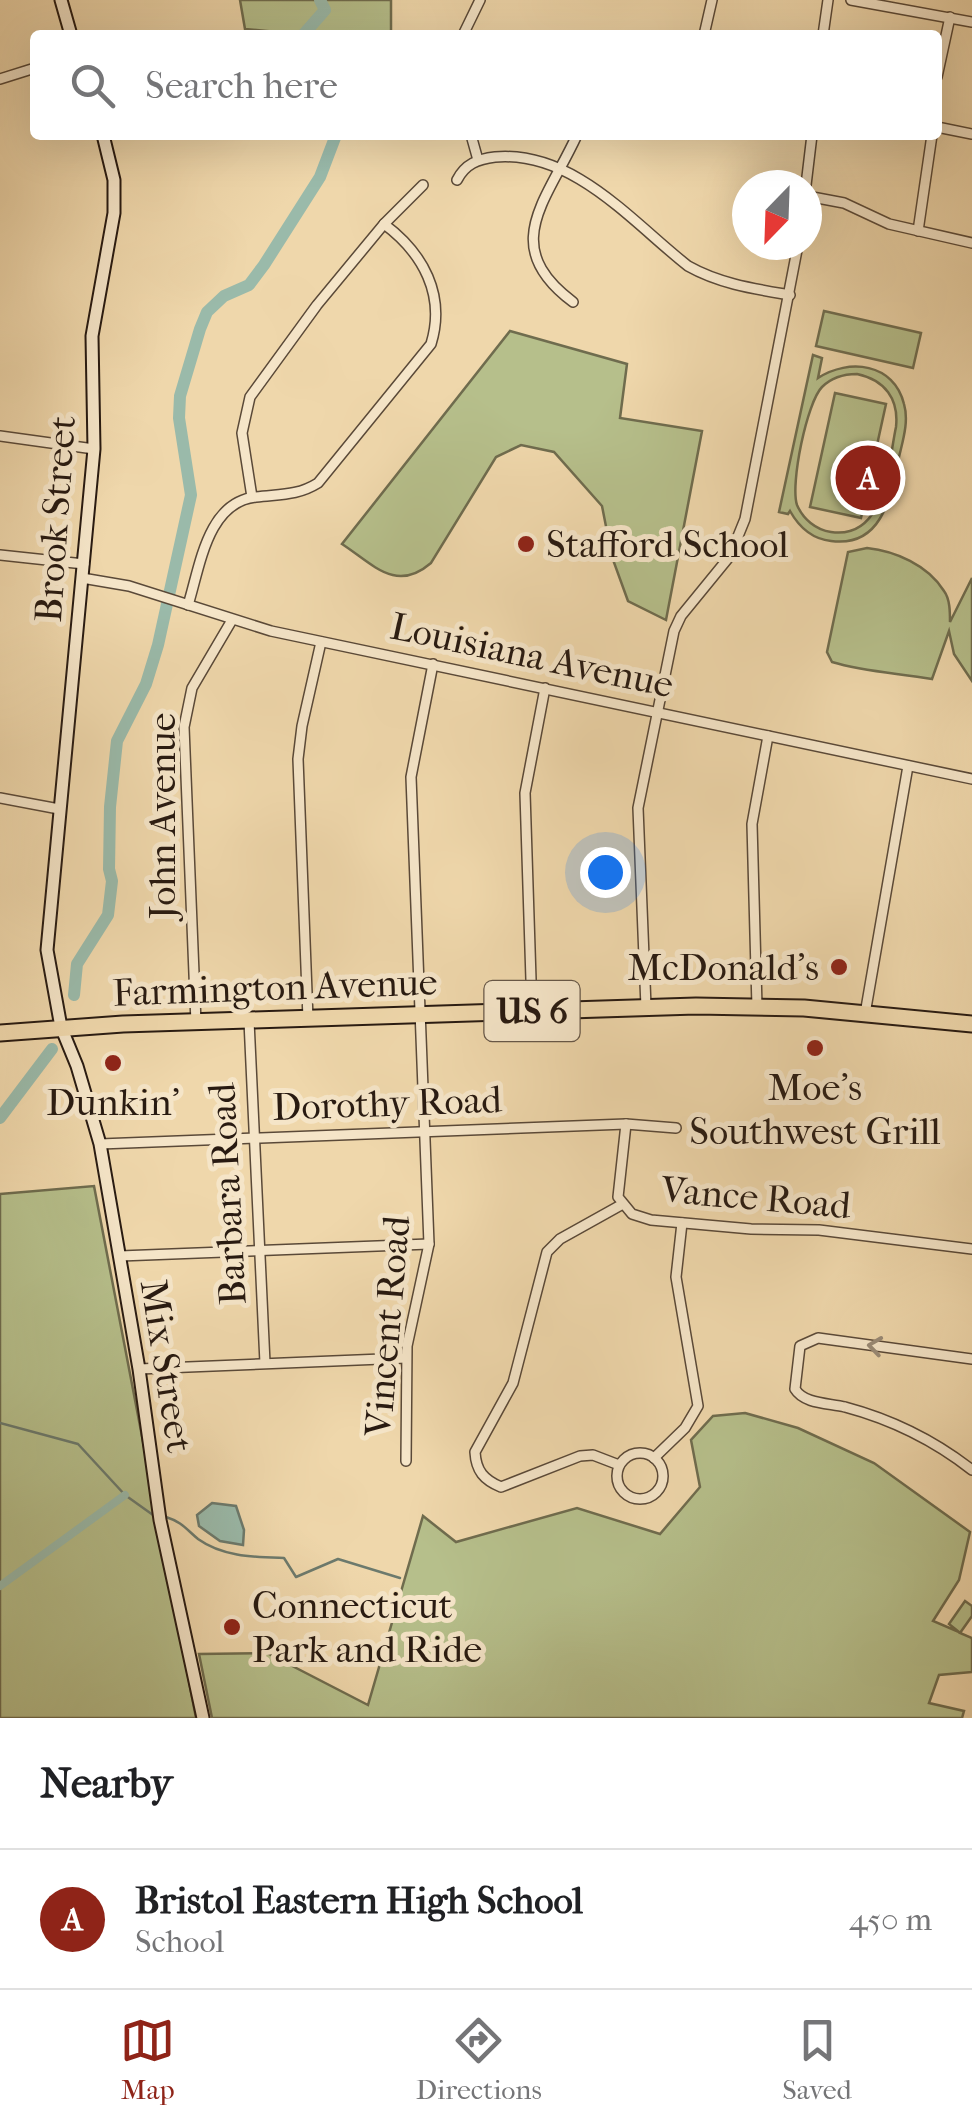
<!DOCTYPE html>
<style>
body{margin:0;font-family:"IM FELL French Canon",serif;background:#f6f6f6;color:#202124}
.compass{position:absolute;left:732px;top:170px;width:90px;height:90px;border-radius:50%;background:#fff;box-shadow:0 10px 40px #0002;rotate:203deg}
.you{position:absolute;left:605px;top:872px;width:35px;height:35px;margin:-25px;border:8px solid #fff;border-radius:50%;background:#1a73e8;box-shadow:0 0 0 15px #1a73e833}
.badge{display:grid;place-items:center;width:65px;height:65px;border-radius:50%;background:#8f2418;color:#fff;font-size:32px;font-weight:700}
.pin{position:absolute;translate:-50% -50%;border:5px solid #fff;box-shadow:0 2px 10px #0006}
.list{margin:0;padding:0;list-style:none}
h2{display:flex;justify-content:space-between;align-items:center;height:130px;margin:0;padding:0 40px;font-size:42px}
h2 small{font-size:32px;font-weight:400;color:#757577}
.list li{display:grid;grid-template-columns:65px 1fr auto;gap:30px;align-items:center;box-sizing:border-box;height:140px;padding:0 40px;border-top:2px solid #e0e0e0}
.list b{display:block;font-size:38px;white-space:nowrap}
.list p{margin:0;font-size:32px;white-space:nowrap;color:#757577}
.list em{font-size:32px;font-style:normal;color:#757577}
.icon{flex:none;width:55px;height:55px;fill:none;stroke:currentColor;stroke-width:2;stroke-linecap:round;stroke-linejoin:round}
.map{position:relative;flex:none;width:972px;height:1718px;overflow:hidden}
.search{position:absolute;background:#fff;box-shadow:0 10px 40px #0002;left:30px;right:30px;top:30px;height:110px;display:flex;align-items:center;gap:25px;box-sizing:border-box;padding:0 35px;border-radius:10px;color:#757577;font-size:38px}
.sheet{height:270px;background:#fff}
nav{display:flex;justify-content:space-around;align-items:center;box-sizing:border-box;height:140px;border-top:2px solid #e0e0e0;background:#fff;font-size:28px;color:#757577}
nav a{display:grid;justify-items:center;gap:5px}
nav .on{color:#8f2418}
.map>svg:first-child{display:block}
.green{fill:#b6bf8b;stroke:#6f6c4e;stroke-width:2.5;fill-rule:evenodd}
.water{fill:#9abaaa;stroke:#6c7a6d;stroke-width:2.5}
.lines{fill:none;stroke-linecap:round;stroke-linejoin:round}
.stream{stroke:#6c7a6d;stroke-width:2.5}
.canal{stroke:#9abaaa;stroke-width:8}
.river{stroke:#9abaaa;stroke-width:12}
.street-casing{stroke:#5a4938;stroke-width:12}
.secondary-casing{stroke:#281a11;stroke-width:15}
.highway-casing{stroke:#281a11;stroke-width:19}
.street{stroke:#f5e5c8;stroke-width:9}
.secondary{stroke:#f5e5c8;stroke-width:11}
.highway{stroke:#efd7ab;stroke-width:15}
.oneway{stroke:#998a76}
.poi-dot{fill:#8f2418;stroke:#f5e5c8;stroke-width:4}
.labels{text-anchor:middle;stroke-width:10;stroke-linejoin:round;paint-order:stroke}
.shield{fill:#f5e5c8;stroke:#665748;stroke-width:2.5}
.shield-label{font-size:35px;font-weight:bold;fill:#281a11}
.street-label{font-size:38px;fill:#281a11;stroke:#f5e5c8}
.poi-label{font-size:38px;fill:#281a11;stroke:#f5e5c8;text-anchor:start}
</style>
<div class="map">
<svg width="972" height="1718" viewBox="0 0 972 1718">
<rect width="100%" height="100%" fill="#efd7ab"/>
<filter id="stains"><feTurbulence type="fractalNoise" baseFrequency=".002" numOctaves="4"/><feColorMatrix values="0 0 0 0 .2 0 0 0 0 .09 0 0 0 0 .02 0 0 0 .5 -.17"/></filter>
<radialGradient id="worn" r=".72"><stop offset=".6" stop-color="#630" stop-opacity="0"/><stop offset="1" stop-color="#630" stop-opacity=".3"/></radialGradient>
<g class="green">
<path d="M 240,0 L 391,0 L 391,35 L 307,35 L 245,29 Z"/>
<path d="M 824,311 L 921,333 L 913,368 L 816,346 Z"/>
<path d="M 510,331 L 627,364 L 620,418 L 702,431 L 666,620 L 628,601 L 612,557 L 602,506 L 554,452 L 521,445 L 496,457 L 431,563 C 396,593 374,565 342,544 Z"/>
<path d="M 813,355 L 822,358 L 818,378 C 849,358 894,363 904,404 C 909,421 903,440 899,457 C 891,495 883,548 831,541 C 812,539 799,527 790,511 L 788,514 L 779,512 ZM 857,374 C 885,380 899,399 896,427 C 888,464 886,540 831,532 C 816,530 803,519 797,505 C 790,484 807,402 822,387 C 832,377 844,374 857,374 Z"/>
<path d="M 835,393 L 886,404 L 861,518 L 810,507 Z"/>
<path d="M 867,548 C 895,551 928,565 944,591 C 950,599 950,612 950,622 L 972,578 L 972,681 L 954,654 L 949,631 L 932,679 C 898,673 865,672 832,662 L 827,652 L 848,552 Z"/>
<path d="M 94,1186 L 196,1718 L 0,1718 L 0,1194 Z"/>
<path d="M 745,1413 L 798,1428 L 874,1463 L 970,1532 L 959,1580 L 933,1621 L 959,1632 L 949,1624 L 965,1601 L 972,1606 L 972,1616 L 960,1633 L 972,1638 L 972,1672 L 939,1675 L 929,1703 L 964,1711 L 962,1718 L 212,1718 L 199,1654 L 267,1653 L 368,1705 L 423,1516 L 456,1542 L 577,1508 L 660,1534 L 700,1487 L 691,1440 L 713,1416 Z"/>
</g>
<path class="water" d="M 212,1503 L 236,1506 L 244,1530 L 243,1545 L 220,1541 L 199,1526 L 197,1515 Z"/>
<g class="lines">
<g class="stream">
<path d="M 0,1423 L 78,1444 L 125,1495 L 153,1515"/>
<path d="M 166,1517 C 182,1522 186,1529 198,1539 C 223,1557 255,1557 284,1558 L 296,1577 L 338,1559 L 400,1578"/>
</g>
<path class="canal" d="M 0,1586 L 125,1495"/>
<g class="river">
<path d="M 303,35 L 325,10 L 320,0"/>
<path d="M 74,995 L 77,964 L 108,915 L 112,881 L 109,869 L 110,807 L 117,741 L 146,684 L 158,645 L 191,495 L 179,418 L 180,396 L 200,329 L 207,312 L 224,296 L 249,285 L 264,265 L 320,177 L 336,135"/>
<path d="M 0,1118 L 52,1049"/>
</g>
<defs>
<g id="street">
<path d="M 851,0 L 972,22"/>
<path d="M 463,35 L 480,0"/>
<path d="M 704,35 L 712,0"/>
<path d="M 823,35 L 828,0"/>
<path d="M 937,77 L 950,17"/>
<path d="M 0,79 L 35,68"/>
<path d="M 937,127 L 972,134"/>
<path d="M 471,135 L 478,160"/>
<path d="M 457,180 C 465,164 478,159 495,157 C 573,150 632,222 688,266 C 720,284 755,289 790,295"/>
<path d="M 806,185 L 812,135"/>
<path d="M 807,196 L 844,203 L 889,224 L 972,243"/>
<path d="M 918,231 L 932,135"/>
<path d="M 573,302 C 498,246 547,201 577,135"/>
<path d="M 0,436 L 94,449"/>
<path d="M 252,497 L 242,433 L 250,397 L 317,305 L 384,224 L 423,185"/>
<path d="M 0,555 L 84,564"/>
<path d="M 82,578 L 129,586 L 271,631 L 972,779"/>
<path d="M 188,605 C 200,567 207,502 256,497 C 280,494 297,496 318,483 L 431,344 C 446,295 423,253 384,224"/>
<path d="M 0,798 L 59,809"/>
<path d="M 646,1007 L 638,808 L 674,631 L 681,616 L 730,556 L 745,519 L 798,245"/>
<path d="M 757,1007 L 752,824 L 768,736"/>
<path d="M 532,1011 L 525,793 L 545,688"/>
<path d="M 865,1014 L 908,766"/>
<path d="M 308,1019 L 298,759 L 302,726 L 321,642"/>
<path d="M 249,1021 L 265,1363"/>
<path d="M 196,1023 L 184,727 L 192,688 L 232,620"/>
<path d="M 626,1124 L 618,1197 L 632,1214 L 651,1220 L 751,1229 L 819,1230 L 972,1249"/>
<path d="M 100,1144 L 626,1124 L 676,1128"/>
<path d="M 120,1256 L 429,1244"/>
<path d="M 972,1359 L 818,1338 L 800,1346 L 795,1389 C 804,1404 828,1403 845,1407 C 890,1419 935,1441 972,1470"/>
<path d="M 139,1369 L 406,1358"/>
<circle cx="640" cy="1476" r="23"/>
<path d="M 654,1458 L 685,1428 L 698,1406 L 676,1277 L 682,1223"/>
<path d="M 406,1461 L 407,1346 L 429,1244 L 411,777 L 433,664"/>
<path d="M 619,1465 L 593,1455 L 580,1456 L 501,1487 C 484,1480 476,1471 475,1452 L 513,1383 L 547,1252 L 560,1239 L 621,1205"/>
</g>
<g id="secondary">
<path d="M 61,0 L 71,35"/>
<path d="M 103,135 L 114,180 L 114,213 L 92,336 L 94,449 L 47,950 L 61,1027 L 77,1066 L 100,1144 L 139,1369 L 160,1520 L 203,1718"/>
</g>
<path id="highway" d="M 0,1033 L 123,1024 L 696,1006 L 804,1008 L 972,1024"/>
</defs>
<use href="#street" class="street-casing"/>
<use href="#secondary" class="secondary-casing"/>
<use href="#highway" class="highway-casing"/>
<use href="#street" class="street"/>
<use href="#secondary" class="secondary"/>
<use href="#highway" class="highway"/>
</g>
<defs><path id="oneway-chevron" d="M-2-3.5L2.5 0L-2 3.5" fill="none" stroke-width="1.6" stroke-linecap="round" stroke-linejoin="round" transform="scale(2.5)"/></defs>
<use class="oneway" href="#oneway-chevron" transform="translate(875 1346) rotate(-172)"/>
<g class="poi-dot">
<circle cx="526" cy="544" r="10"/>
<circle cx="839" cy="967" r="10"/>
<circle cx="815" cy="1048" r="10"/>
<circle cx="113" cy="1063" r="10"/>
<circle cx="232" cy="1627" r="10"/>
</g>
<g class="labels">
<rect class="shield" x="484.5" y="981" width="95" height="60" rx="8"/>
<g class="shield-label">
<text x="532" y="1023">US 6</text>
</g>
<g class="street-label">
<text transform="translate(55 519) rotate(-86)" y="13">Brook Street</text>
<text transform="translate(532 655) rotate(12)" y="13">Louisiana Avenue</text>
<text transform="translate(162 816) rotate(-90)" y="13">John Avenue</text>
<text transform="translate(275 987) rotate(-2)" y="13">Farmington Avenue</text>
<text transform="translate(387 1103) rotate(-2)" y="13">Dorothy Road</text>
<text transform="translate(227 1194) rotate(-93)" y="13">Barbara Road</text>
<text transform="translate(756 1197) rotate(5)" y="13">Vance Road</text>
<text transform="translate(387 1326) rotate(-85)" y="13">Vincent Road</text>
<text transform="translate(167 1366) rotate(81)" y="13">Mix Street</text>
</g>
<g class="poi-label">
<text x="546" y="557">Stafford School</text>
<text x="819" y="980" text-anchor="end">McDonald's</text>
<text x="815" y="1100" text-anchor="middle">Moe's<tspan x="815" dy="44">Southwest Grill</tspan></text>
<text x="113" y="1115" text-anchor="middle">Dunkin'</text>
<text x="252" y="1618">Connecticut<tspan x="252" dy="44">Park and Ride</tspan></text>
</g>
</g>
<rect width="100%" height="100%" filter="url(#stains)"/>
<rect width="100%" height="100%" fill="url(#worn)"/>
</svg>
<svg class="compass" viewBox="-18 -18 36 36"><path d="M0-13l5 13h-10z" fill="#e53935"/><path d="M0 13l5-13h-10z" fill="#757577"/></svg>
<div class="you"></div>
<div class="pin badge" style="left:868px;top:478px">A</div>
<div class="search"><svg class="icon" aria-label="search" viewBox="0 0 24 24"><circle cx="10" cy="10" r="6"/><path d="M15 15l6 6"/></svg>Search here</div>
</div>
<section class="sheet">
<h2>Nearby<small></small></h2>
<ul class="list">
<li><span class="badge">A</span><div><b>Bristol Eastern High School</b><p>School</p></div><em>450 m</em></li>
</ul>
</section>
<nav>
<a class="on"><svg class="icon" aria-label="map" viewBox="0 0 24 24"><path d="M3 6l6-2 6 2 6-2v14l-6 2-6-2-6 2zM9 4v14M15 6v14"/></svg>Map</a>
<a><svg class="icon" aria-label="directions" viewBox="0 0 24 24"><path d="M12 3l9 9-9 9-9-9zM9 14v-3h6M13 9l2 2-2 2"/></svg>Directions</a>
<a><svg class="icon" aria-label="saved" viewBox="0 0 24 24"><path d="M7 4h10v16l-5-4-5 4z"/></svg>Saved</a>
</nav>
